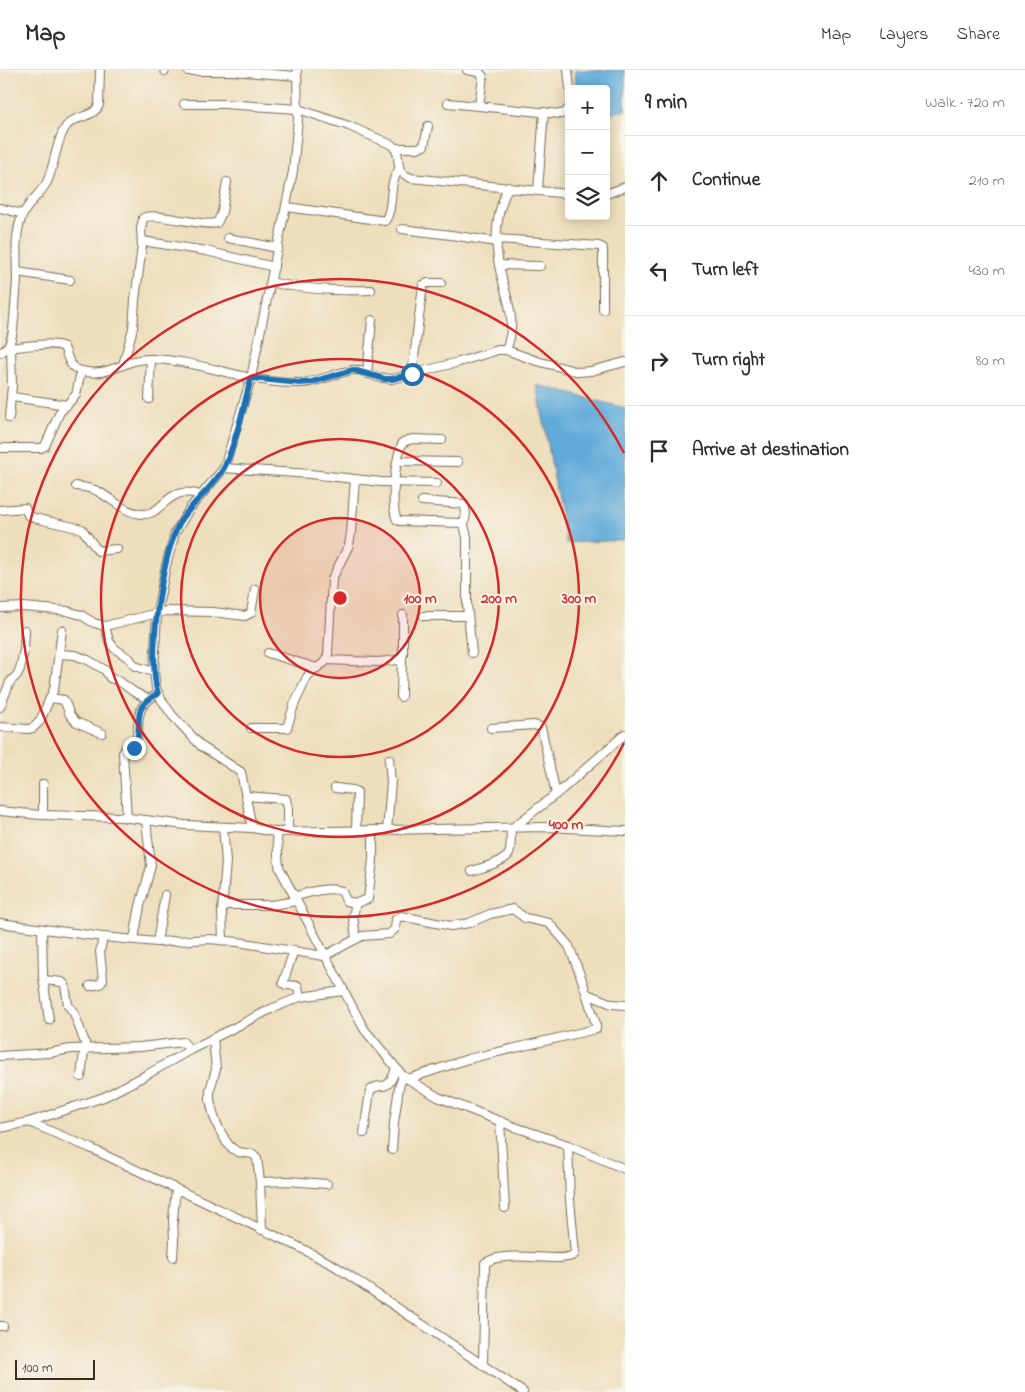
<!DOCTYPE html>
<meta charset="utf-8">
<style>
body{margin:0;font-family:"Indie Flower",sans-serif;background:#f2f2f3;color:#2b2b33}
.controls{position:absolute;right:15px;top:15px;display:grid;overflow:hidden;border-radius:5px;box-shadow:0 2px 12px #0003}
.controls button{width:45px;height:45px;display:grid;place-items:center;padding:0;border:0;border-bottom:1px solid #e1e1e2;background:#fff;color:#2b2b33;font:25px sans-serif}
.scale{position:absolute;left:15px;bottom:12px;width:80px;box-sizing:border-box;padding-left:5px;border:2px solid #3b2a1e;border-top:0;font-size:14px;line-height:18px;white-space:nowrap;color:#3b2a1e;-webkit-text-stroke:4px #f7f3e8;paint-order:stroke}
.stop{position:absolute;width:15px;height:15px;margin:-11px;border:4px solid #1f6fb2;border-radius:50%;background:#fff}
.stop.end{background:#1f6fb2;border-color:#fff;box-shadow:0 1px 5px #0008}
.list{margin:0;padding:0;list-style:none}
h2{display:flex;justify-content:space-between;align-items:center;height:65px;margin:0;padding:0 20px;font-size:21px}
h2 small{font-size:16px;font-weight:400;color:#7c7c81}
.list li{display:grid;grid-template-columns:32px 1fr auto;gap:15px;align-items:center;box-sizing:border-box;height:90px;padding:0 20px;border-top:1px solid #e1e1e2}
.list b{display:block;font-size:19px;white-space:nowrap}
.list em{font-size:16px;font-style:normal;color:#7c7c81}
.icon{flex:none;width:28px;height:28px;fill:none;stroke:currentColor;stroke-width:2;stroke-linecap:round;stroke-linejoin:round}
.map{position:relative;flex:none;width:625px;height:1322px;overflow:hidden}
header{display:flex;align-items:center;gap:30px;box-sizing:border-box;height:70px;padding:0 25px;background:#fff;border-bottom:1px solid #e1e1e2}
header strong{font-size:24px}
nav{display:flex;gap:28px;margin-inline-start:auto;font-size:18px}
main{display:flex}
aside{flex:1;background:#fff}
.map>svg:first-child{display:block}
.water{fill:#60abd9;stroke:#4e6a7c}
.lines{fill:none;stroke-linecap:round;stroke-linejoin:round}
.minor-casing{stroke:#796955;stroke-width:10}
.minor{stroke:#fff;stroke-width:8}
.route{stroke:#1f6fb2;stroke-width:6}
.ring{fill:none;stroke:#d62828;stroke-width:2.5}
.centre{fill:#d62828;stroke:#f7f3e8;stroke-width:2.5}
.ring-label{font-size:15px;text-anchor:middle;font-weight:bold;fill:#d62828;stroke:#f7f3e8;stroke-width:4;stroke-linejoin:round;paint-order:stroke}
</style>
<header>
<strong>Map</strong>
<nav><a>Map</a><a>Layers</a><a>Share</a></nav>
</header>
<main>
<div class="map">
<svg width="625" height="1322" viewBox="0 0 625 1322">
<rect width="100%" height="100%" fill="#f7f3e8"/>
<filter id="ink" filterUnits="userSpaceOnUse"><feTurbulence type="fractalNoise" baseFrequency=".02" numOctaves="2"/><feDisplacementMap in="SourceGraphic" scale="10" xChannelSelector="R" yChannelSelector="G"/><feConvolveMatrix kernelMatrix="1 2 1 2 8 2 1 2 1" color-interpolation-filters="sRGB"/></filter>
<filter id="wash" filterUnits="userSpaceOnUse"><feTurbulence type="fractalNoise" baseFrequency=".0096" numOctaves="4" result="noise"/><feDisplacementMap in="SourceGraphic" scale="20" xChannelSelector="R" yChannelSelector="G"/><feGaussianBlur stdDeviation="1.12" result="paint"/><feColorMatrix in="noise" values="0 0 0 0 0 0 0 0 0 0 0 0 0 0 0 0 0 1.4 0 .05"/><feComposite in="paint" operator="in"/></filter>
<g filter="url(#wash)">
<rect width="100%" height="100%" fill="#eddebc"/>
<g class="water">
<path d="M 575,0 L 625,0 L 625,40 L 606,45 L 606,19 L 576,19 Z"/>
<path d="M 537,315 L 625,338 L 625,470 L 566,473 Z"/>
</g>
</g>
<g filter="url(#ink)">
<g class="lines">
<defs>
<g id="minor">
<path d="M 165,0 L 165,1"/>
<path d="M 467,0 L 479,2 L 483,6 L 479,36"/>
<path d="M 568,0 L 570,19"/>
<path d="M 188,1 L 232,1 L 297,6"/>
<path d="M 448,33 L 560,44 L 565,43 L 569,38"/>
<path d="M 184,34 L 224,34 L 298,39 L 349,56 L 392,75 C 405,87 390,100 411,108 L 569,124"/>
<path d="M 396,78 L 417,78 L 424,76 L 428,56"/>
<path d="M 538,120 L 544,42"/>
<path d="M 606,124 L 625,117"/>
<path d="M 287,137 L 385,151 C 395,137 387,115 399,100"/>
<path d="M 0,138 L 23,144"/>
<path d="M 402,159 L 451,165 L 497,172"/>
<path d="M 228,168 L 278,178"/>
<path d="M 497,169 L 599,176 L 603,178 L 603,240"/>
<path d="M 142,171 L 206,181 L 274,197"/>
<path d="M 499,195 L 540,196"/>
<path d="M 17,202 L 70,210"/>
<path d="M 271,212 C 304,220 337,221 371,220"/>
<path d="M 7,278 C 22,277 51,271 64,277 C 68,287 69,298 81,301 C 112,308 123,288 151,289 C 202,290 250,315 301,313 C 319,312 335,303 353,300 L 360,300 L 377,307 L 392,309 L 459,292 L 498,280 L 506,280 L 537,291 L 579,302 L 591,301 L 625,292"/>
<path d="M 506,280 C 520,246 502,221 498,189 C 494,163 497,141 508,117"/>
<path d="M 0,283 L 7,278 C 13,269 13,259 14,249 C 15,236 16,223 17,210 C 17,190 14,169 21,149 C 25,135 40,125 47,112 C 55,95 56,71 65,58 C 74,44 93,49 99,35 L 100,0"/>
<path d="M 123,295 L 133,258 L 135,230 L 142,176 L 141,159 L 143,148 C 155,141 199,157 217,153 L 222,142 L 227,112"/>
<path d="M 367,304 L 372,250"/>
<path d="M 412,304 L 423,215 L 428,213 L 441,213"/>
<path d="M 12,327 L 67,335"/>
<path d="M 149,329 L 151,289"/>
<path d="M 9,348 L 12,316 L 11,278"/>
<path d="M 442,370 L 412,369 L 403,372 C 395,388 390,435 397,450 L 400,451 L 461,453 L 464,455 L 467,467 L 467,534 L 472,583"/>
<path d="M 0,378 L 41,378 L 45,376 L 60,342 L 76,325 L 81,301"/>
<path d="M 398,391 L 458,392"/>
<path d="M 224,398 L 310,404 L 381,412 L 437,413"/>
<path d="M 76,416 C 84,417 93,418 99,422 C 114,430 126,444 144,444 C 164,444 167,414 200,425"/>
<path d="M 422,431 L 464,434 L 466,443 L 464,455"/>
<path d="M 0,440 L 25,438 L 28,445 L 34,448 L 82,459 L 98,481 L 117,479"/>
<path d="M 0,538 L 24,537 L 67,541 L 81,545 L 94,553 L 105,556 L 166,541 L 213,542 L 245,546 L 251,543 L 255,519"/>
<path d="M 424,546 L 468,546"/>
<path d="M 105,556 L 109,571 L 114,578 L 130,589 L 135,596 L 154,602"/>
<path d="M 268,583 L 317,598"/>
<path d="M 60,584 L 75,585 L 88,590 L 105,600 L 110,608 L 119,611 L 134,622 L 148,629"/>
<path d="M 326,590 L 377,592 L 399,590 L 403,585 L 403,545"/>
<path d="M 401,627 L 402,588"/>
<path d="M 51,628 L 64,630 L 70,645 L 76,652 L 102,663"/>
<path d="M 0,637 L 10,612 L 17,605 L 20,599 L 24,580 L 25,560"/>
<path d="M 0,657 L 28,659 L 33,658 L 40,651 L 54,619 L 62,560"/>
<path d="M 251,658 L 287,658 L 294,635 L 307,607 L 313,600 L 324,593 L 328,585 L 332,509 L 349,475 L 351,463 L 355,409"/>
<path d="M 491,658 L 534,655 L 541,657 L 556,724"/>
<path d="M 43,714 L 43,745"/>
<path d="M 335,718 L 353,720 L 357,722 L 356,761"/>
<path d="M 246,726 L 286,729 L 288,738 L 288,762"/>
<path d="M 0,741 L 40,745 L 121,747 L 185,755 L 252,758 L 275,762 C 280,773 276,787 280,799 L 364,959 L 403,1006 L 438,1027 L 512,1056 L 568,1075 L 625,1099"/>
<path d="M 127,748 L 123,683 L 125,680 L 132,679 L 135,676 C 142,653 131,637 158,624"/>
<path d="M 223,757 L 226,791 L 222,842 L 223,870"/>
<path d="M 252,758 L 241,702 L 201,676 L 172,645 L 161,629 L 156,618 L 154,602 L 157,542 L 166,496 L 175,463 L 190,438 L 224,398 L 251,308 L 293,101 L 298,49 L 297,0"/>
<path d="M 387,761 L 391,712 L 389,689"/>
<path d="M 275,762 L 548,757 L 625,761"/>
<path d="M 472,801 C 481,798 505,792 509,784 C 512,777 510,766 511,759 L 560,721 L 625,664"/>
<path d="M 293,827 C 308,823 327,816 342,821 L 346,831 L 356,833"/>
<path d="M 223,835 L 271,835 L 296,831"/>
<path d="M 0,853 L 103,867 L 157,872 L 210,869 L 238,872 L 324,886 L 362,866 L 389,864 L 395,859 L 396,849 L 401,846 L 451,856 L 469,853 L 490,844 L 513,839 L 525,848 L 549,853 L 569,876 L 581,907 L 596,954 L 596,959 L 468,989 L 408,1009"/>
<path d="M 42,859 L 43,907 L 49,950"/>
<path d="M 134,869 L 140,836 L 151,796 L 146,750"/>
<path d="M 356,869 L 353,846 L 356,833 L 368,829 L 373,790 L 373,761"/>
<path d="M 157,872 L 165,825"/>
<path d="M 294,880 L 283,913 L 286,915 L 298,916 L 300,927"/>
<path d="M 44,910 L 62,912 L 65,915 L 68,935 L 74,943 L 85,973 L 81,1007"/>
<path d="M 90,916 L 100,914 L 103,910 L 100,882 L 103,867"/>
<path d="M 587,924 L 612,934 L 625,935"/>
<path d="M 213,968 L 216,999 L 210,1020 L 210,1030 L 214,1047 L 219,1059 L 227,1073 L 233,1079 L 238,1082 L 253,1084 L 257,1088 L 260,1112"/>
<path d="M 0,986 L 48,983 L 71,979 L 140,977 L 183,972 L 190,980"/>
<path d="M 500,1051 L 505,1138"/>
<path d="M 29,1052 L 90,1078 L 297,1176 L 335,1196 L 523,1322"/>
<path d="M 0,1058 L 29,1052 L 104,1027 L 148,1004 L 190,980 L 271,939 L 300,927 L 343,921"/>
<path d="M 364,1063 L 370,1021 C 381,1009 387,1027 396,998"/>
<path d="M 392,1080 L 394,1053 L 399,1017 L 403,1006"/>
<path d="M 262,1160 L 260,1112 L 288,1111 L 327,1114"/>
<path d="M 173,1187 L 174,1170 L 173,1149 L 176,1119"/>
<path d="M 0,1256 L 3,1256"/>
<path d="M 483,1295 L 485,1193 C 506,1178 564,1195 575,1184 L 570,1130 L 568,1075"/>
</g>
</defs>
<use href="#minor" class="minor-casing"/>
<use href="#minor" class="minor"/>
</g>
</g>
<g class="lines" filter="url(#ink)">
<path class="route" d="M 134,678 C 146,655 127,639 158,624 C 147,589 161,485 180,452 C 192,432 215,416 225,396 C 237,369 244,336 251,308 L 300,313 L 312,312 L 353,300 L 385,309 L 392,309 L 412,304"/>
</g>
<circle cx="340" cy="528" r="80" fill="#d62828" fill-opacity=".12"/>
<g class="ring">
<circle cx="340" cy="528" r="80"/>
<circle cx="340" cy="528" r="159"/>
<circle cx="340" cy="528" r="239"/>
<path d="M624 673A319 319 0 1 1 624 383"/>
</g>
<circle cx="340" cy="528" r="8" class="centre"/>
<g class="ring-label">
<text x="420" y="533">100 m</text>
<text x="499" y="533">200 m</text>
<text x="579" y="533">300 m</text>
<text x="566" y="759">400 m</text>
</g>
</svg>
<div class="controls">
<button>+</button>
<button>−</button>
<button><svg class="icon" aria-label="layers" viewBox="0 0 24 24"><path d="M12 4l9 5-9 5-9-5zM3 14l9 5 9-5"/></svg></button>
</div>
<div class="scale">100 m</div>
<div class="stop" style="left:412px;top:304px"></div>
<div class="stop end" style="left:134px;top:678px"></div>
</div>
<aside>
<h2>9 min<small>Walk · 720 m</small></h2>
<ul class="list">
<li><svg class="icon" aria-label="ahead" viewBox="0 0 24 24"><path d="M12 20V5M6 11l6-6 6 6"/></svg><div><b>Continue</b></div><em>210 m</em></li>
<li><svg class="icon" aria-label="left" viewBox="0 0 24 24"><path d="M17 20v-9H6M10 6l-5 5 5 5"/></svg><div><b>Turn left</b></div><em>430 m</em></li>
<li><svg class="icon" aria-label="right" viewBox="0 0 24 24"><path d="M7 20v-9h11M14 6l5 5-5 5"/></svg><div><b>Turn right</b></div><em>80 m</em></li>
<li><svg class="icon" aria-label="arrive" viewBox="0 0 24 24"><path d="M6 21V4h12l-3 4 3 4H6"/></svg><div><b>Arrive at destination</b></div></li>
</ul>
</aside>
</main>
